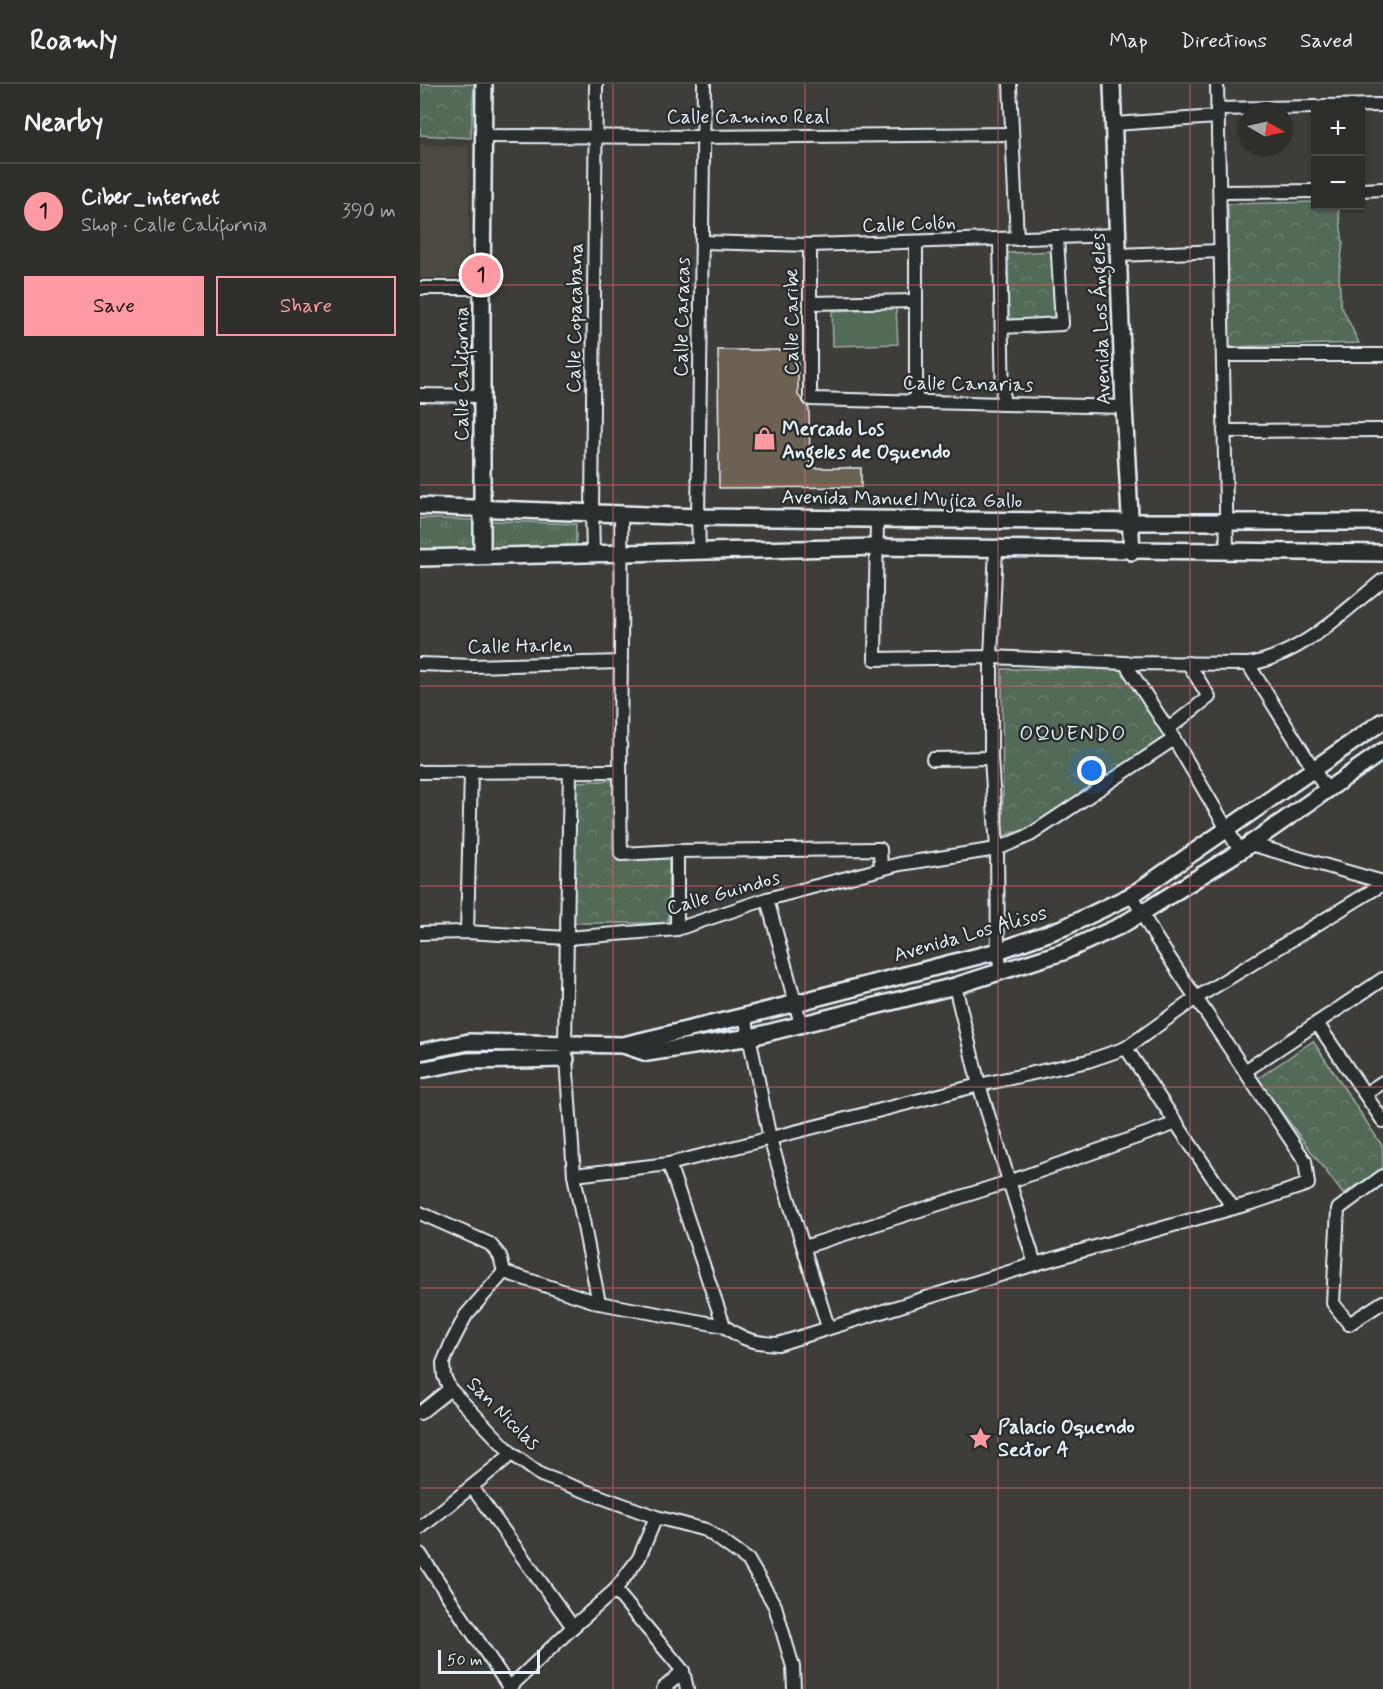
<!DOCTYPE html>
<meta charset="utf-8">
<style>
body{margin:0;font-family:Mynerve,sans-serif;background:#363633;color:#f1f3f6}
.controls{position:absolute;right:18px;top:18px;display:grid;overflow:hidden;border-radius:0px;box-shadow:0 2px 4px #0004}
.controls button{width:54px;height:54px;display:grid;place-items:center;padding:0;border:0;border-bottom:2px solid #494a47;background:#2e2e2b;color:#f1f3f6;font:30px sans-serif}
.compass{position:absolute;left:819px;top:18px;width:54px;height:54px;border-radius:50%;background:#2e2e2b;box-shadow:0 2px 4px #0004;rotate:99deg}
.scale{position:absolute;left:18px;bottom:15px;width:102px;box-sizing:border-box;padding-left:6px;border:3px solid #e8f1f8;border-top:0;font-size:16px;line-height:21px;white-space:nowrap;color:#e8f1f8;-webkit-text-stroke:4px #2a2d2e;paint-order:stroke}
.you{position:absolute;left:672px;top:687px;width:21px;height:21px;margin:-15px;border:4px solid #fff;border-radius:50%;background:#1a73e8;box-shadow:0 0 0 9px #1a73e833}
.badge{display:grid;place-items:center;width:39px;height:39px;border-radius:50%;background:#ff9aa2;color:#111;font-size:20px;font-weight:700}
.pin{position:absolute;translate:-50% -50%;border:3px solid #fff;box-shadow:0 2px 6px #0006}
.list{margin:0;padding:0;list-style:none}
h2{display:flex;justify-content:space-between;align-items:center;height:78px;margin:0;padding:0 24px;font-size:26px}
h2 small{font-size:20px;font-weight:400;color:#a7a8a9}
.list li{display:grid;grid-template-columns:39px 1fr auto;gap:18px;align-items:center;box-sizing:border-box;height:96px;padding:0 24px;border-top:2px solid #494a47}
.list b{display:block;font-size:22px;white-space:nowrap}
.list p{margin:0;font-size:20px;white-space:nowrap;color:#a7a8a9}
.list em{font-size:20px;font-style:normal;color:#a7a8a9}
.actions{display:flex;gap:12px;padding:18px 24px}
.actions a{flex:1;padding:14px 0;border:2px solid #ff9aa2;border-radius:0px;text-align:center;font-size:21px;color:#ff9aa2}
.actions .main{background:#ff9aa2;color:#111}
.map{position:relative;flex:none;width:963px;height:1605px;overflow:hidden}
header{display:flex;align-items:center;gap:36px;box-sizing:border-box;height:84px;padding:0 30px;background:#2e2e2b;border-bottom:2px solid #494a47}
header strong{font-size:28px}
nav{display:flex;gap:33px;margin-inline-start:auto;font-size:21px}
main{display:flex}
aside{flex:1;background:#2e2e2b}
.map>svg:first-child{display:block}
.built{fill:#4c4841}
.grass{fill:url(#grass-tufts);stroke:#9daea7;stroke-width:1.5}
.park{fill:url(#park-crowns);stroke:#9daea7;stroke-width:1.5}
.pitch{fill:#526a56;stroke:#9daea7;stroke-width:1.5}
.building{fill:#6c6253;stroke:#e8f1f8;stroke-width:1.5}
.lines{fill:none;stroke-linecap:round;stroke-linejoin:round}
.minor-casing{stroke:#e8f1f8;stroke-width:16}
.tertiary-casing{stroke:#e8f1f8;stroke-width:20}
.minor{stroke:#2a2d2e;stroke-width:12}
.tertiary{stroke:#2a2d2e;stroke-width:15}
.grid{fill:none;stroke:#db6466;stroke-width:1.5;stroke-opacity:0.55}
.labels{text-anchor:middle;stroke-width:5;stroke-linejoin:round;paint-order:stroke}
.street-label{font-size:20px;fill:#e8f1f8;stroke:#2a2d2e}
.poi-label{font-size:20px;font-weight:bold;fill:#e8f1f8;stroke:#2a2d2e;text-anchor:start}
.neighbourhood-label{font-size:21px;letter-spacing:1.5px;fill:#e8f1f8;stroke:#2a2d2e}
</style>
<header>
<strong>Roamly</strong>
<nav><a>Map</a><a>Directions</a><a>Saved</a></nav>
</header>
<main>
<aside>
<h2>Nearby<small></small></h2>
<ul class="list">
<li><span class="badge">1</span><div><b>Ciber_internet</b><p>Shop · Calle California</p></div><em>390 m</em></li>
</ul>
<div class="actions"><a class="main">Save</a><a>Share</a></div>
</aside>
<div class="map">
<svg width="963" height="1605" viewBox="0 0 963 1605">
<defs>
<pattern id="grass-tufts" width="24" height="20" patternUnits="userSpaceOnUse" patternTransform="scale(1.5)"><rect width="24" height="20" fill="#526a56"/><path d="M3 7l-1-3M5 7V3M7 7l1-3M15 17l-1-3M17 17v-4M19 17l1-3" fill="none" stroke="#6b806f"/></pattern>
<pattern id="park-crowns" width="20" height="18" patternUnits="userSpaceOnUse" patternTransform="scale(1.5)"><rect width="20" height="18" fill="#526a56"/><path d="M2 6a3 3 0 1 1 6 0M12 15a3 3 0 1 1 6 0" fill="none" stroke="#6b806f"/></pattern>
</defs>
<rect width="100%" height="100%" fill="#3e3d39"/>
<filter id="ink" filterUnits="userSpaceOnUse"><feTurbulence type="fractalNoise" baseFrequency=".0167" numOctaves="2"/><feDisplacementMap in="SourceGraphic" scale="12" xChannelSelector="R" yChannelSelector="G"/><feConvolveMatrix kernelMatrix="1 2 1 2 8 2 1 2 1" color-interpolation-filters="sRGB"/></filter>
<g filter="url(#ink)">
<path class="built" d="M 0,60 L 49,63 L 49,194 L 0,194 Z"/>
<path class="grass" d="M 0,434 L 156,440 L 156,462 L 0,465 Z"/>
<g class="park">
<path d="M 0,0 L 54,0 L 51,54 L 0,51 Z"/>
<path d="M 895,118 L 896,122 L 918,122 L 923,159 L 919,191 L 921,221 L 939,259 L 809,263 L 808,120 Z"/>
<path d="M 632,167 L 634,233 L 589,237 L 587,169 Z"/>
<path d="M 702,584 L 746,652 L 610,744 L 583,752 L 582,585 Z"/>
<path d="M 197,696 L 197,774 L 249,773 L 248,839 L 152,839 L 157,698 Z"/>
<path d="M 893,957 L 963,1063 L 963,1085 L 923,1110 L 837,995 Z"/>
</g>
<path class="pitch" d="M 476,224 L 478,260 L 413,262 L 412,227 Z"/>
<path class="building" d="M 298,266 L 378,266 L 378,311 L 389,325 L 390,384 L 441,384 L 441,403 L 299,404 Z"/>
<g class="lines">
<defs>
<g id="minor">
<path d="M 590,0 L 597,155"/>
<path d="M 797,0 L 807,468"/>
<path d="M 904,22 L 963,21"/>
<path d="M 797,25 L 896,23"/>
<path d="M 694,40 L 797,33"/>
<path d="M 64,52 L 282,53 L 592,50"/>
<path d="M 940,106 L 963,105"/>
<path d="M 800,108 L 896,107"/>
<path d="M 580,156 L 583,320"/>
<path d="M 282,158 L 390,161 L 698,151"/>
<path d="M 496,158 L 496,318"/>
<path d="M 390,161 L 390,315 L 704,323"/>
<path d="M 698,171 L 801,167"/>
<path d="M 0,204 L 62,204"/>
<path d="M 390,219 L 496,217"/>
<path d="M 582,243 L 642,240 L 637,153"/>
<path d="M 803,271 L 963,271"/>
<path d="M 0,311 L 62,312"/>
<path d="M 804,347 L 963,346"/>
<path d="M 201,429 C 203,543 198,656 201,770 L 257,767 L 460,765 L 461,785"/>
<path d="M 457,435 L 455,575 L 571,573 L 705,579 L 828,580 C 881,572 923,528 963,496"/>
<path d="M 576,465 L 571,573 L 571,674 L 577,765 L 578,867 L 581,889"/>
<path d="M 279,467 L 278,433 L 284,0"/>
<path d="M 173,469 L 172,428 L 176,0"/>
<path d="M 705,579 L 754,655 L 820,767"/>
<path d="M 0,580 L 53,582 L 201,578"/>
<path d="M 828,580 L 906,705"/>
<path d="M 748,645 L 789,613 L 768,579"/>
<path d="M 513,675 L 571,674"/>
<path d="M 0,688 L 199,687"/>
<path d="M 150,688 L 145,959 L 154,1091 L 179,1219"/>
<path d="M 830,760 L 963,798"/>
<path d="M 347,815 L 381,940"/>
<path d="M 257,845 L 257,767"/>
<path d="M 47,848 L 51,688"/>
<path d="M 0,849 L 47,848 L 147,854 L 257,845 L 347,815 L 480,780 L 577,765 L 610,751 L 754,655"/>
<path d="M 535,902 L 559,1001 L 615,1180"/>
<path d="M 325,932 L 350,1055 L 408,1243"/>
<path d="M 897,939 L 963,1037"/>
<path d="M 706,964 L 813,1124"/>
<path d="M 825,987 L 963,895"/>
<path d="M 945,1010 L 963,998"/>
<path d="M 249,1080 L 304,1242"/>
<path d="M 154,1091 L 249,1080 L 559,1001 L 668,977 L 706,964 L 776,914 L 963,800"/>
<path d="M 963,1092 L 918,1125 L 913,1219 L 929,1240 L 963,1218"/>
<path d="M 0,1129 L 70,1160 L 80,1172 L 84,1188 L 179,1219 L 304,1242 C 323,1256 334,1259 358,1260 L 615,1180 L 835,1118 L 888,1100 L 885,1077 L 734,851 L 712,811"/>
<path d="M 384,1163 L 588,1098 L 757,1039"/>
<path d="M 84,1188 L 46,1231 L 31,1260 L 23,1279 L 24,1292 L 30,1305 L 92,1370 L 121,1391 L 236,1433 L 286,1446 L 328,1476 L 355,1522 L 373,1583 L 374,1605"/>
<path d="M 0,1329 L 30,1305"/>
<path d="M 52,1403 L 153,1543"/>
<path d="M 0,1444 L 92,1370"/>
<path d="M 0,1470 L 89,1603"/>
<path d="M 195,1506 L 263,1587 L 267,1605"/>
<path d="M 88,1605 L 153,1543 L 195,1506 L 219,1474 L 236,1433"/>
<path d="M 243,1605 L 263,1587"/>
</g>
<g id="tertiary">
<path d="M 692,0 L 704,323 L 712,468"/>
<path d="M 0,422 L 278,433 L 710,438 L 963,438"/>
<path d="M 62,472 L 62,204 L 64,0"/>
<path d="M 0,474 L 457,463 L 963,469"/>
<path d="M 203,961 L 325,932 L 578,867 L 645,843 L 712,811 L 963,637"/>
<path d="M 0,968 L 49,958 L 203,961 L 227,969 L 331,953 L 535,902 L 643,868 L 700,842 L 722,829 L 820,767 L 963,667"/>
<path d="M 0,986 L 47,977 L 146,975"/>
</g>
</defs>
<use href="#minor" class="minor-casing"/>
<use href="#tertiary" class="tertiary-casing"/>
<use href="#minor" class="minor"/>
<use href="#tertiary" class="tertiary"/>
</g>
</g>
<path class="grid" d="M 193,0 L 193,1605M 385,0 L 385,1605M 578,0 L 578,1605M 770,0 L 770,1605M 0,201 L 963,201M 0,401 L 963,401M 0,602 L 963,602M 0,802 L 963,802M 0,1003 L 963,1003M 0,1204 L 963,1204M 0,1404 L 963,1404"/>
<defs>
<symbol id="shop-bare" viewBox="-9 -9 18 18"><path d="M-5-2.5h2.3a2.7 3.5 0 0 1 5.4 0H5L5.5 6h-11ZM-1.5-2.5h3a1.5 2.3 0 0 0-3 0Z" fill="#ff9aa2" stroke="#2a2d2e" stroke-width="2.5" paint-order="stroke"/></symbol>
<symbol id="sight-bare" viewBox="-9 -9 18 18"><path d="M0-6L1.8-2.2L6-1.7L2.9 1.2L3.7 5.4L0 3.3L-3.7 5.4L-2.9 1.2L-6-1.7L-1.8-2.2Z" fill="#ff9aa2" stroke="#2a2d2e" stroke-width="2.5" paint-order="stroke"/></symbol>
</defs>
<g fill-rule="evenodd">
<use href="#shop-bare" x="328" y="338" width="33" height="33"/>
<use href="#sight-bare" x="544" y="1338" width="33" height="33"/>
</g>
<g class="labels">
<g class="street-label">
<text x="328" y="39">Calle Camino Real</text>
<text transform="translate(489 139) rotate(-2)" y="7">Calle Colón</text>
<text transform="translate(261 233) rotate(-89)" y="7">Calle Caracas</text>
<text transform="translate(154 234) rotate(-89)" y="7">Calle Copacabana</text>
<text transform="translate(680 235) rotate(-92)" y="7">Avenida Los Ángeles</text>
<text transform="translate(371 238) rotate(-90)" y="7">Calle Caribe</text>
<text transform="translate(41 290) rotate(-90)" y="7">Calle California</text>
<text transform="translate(548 299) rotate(1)" y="7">Calle Canarias</text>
<text transform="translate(482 414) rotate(1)" y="7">Avenida Manuel Mujica Gallo</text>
<text transform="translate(100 561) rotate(-1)" y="7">Calle Harlen</text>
<text transform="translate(303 808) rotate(-16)" y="7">Calle Guindos</text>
<text transform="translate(550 849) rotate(-16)" y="7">Avenida Los Alisos</text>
<text transform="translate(84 1329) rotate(45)" y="7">San Nicolas</text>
</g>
<g class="poi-label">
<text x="362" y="351">Mercado Los<tspan x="362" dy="23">Angeles de Oquendo</tspan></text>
<text x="578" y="1349">Palacio Oquendo<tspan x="578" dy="23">Sector A</tspan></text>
</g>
<g class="neighbourhood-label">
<text x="653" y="656">OQUENDO</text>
</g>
</g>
</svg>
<div class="controls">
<button>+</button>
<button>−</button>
</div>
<svg class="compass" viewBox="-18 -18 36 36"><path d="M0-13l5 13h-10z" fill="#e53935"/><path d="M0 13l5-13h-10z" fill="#a7a8a9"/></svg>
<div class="scale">50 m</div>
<div class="you"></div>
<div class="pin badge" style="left:61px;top:191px">1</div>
</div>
</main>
